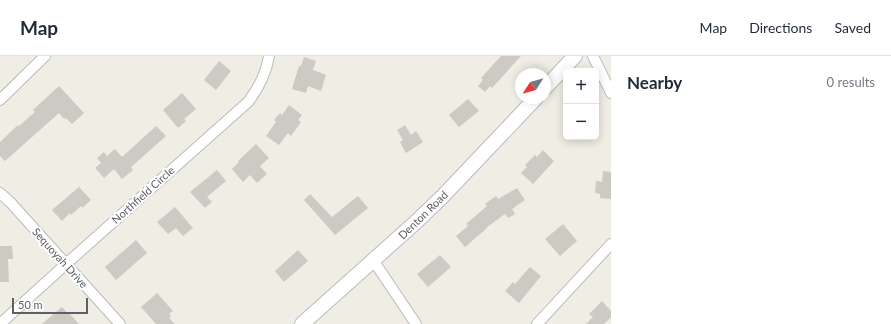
<!DOCTYPE html>
<meta charset="utf-8">
<style>
body{margin:0;font-family:Lato,sans-serif;background:#f2f2f3;color:#1f2937}
.controls{position:absolute;right:12px;top:12px;display:grid;overflow:hidden;border-radius:6px;box-shadow:0 2px 10px #0003}
.controls button{width:36px;height:36px;display:grid;place-items:center;padding:0;border:0;border-bottom:1px solid #e0e1e3;background:#fff;color:#1f2937;font:20px sans-serif}
.compass{position:absolute;left:515px;top:12px;width:36px;height:36px;border-radius:50%;background:#fff;box-shadow:0 2px 10px #0003;rotate:234deg}
.scale{position:absolute;left:12px;bottom:10px;width:76px;box-sizing:border-box;padding-left:4px;border:2px solid #5c6166;border-top:0;font-size:11px;line-height:14px;white-space:nowrap;color:#5c6166;-webkit-text-stroke:3px #fff;paint-order:stroke}
.list{margin:0;padding:0;list-style:none}
h2{display:flex;justify-content:space-between;align-items:center;height:52px;margin:0;padding:0 16px;font-size:17px}
h2 small{font-size:13px;font-weight:400;color:#747a83}
.map{position:relative;flex:none;width:611px;height:268px;overflow:hidden}
header{display:flex;align-items:center;gap:24px;box-sizing:border-box;height:56px;padding:0 20px;background:#fff;border-bottom:1px solid #e0e1e3}
header strong{font-size:19px}
nav{display:flex;gap:22px;margin-inline-start:auto;font-size:14px}
main{display:flex}
aside{flex:1;background:#fff}
.map>svg:first-child{display:block}
.building{fill:#cdc9c3}
.lines{fill:none;stroke-linecap:round;stroke-linejoin:round}
.street-casing{stroke:#b7bbbf;stroke-width:12}
.secondary-casing{stroke:#b7bcc2;stroke-width:16}
.street{stroke:#fff;stroke-width:10}
.secondary{stroke:#fff;stroke-width:14}
.labels{text-anchor:middle;stroke-width:4;stroke-linejoin:round;paint-order:stroke}
.street-label{font-size:11px;fill:#5c6166;stroke:#fff}
</style>
<header>
<strong>Map</strong>
<nav><a>Map</a><a>Directions</a><a>Saved</a></nav>
</header>
<main>
<div class="map">
<svg width="611" height="268" viewBox="0 0 611 268">
<rect width="100%" height="100%" fill="#f0ede4"/>
<g class="building">
<path d="M 501,0 L 521,0 L 492,32 L 490,30 L 485,36 L 478,30 L 483,24 L 481,22 Z"/>
<path d="M 304,1 L 316,5 L 313,14 L 326,19 L 321,35 L 308,30 L 306,37 L 292,33 L 299,10 L 301,10 Z"/>
<path d="M 219,5 L 231,15 L 216,34 L 204,24 Z"/>
<path d="M 59,30 L 84,57 L 72,68 L 66,62 L 64,63 L 59,57 L 5,105 L 0,100 L 0,86 L 18,69 L 19,70 L 35,56 L 33,54 Z"/>
<path d="M 182,37 L 196,53 L 184,63 L 186,65 L 178,72 L 163,54 Z"/>
<path d="M 468,43 L 479,55 L 459,71 L 449,59 Z"/>
<path d="M 289,49 L 302,59 L 298,64 L 301,66 L 291,80 L 288,77 L 279,89 L 266,80 L 276,66 L 274,64 L 280,57 L 282,59 Z"/>
<path d="M 405,69 L 411,79 L 416,75 L 423,86 L 406,97 L 400,86 L 403,84 L 397,74 Z"/>
<path d="M 156,70 L 166,80 L 131,111 L 133,114 L 122,123 L 114,113 L 104,122 L 95,112 L 101,107 L 97,102 L 104,96 L 107,100 L 115,93 L 122,101 Z"/>
<path d="M 256,88 L 269,102 L 260,110 L 267,118 L 257,127 L 250,119 L 243,126 L 232,113 L 239,106 L 238,105 Z"/>
<path d="M 543,94 L 554,105 L 533,128 L 521,117 L 527,111 L 525,109 L 535,99 L 537,101 Z"/>
<path d="M 217,114 L 226,125 L 207,141 L 212,146 L 205,152 L 190,136 Z"/>
<path d="M 603,115 L 611,116 L 611,143 L 600,142 L 600,138 L 595,137 L 596,125 L 602,126 Z"/>
<path d="M 79,131 L 91,144 L 82,152 L 81,150 L 71,159 L 70,157 L 62,165 L 52,154 Z"/>
<path d="M 517,132 L 525,144 L 512,153 L 515,158 L 508,162 L 505,158 L 487,171 L 487,172 L 465,191 L 456,180 L 468,170 L 466,168 L 487,150 L 485,148 L 496,140 L 498,143 Z"/>
<path d="M 310,138 L 332,161 L 358,140 L 368,152 L 335,179 L 304,144 Z"/>
<path d="M 175,151 L 193,172 L 183,180 L 176,172 L 168,178 L 157,166 Z"/>
<path d="M 563,168 L 577,185 L 560,200 L 545,183 Z"/>
<path d="M 136,184 L 147,197 L 116,224 L 105,211 Z"/>
<path d="M 0,190 L 12,190 L 13,203 L 8,203 L 9,226 L 0,226 Z"/>
<path d="M 298,194 L 308,205 L 284,226 L 275,215 Z"/>
<path d="M 440,199 L 451,211 L 428,231 L 417,218 Z"/>
<path d="M 530,211 L 541,220 L 519,247 L 505,235 L 513,226 L 515,228 Z"/>
<path d="M 157,237 L 173,255 L 169,258 L 171,260 L 169,262 L 175,268 L 156,268 L 141,251 Z"/>
<path d="M 602,245 L 611,255 L 611,261 L 604,268 L 586,268 L 593,261 L 589,258 Z"/>
<path d="M 62,251 L 68,258 L 69,257 L 79,268 L 42,268 Z"/>
</g>
<g class="lines">
<defs>
<g id="street">
<path d="M 593,0 L 611,37"/>
<path d="M 0,44 L 45,0"/>
<path d="M 0,137 L 11,147 L 120,268"/>
<path d="M 373,204 L 416,268"/>
<path d="M 0,268 L 66,208 L 248,46 C 259,32 266,18 269,0"/>
<path d="M 537,268 L 611,188"/>
</g>
<g id="secondary">
<path d="M 545,32 L 575,0"/>
<path d="M 302,268 L 416,166 L 442,141 L 536,42"/>
</g>
</defs>
<use href="#street" class="street-casing"/>
<use href="#secondary" class="secondary-casing"/>
<use href="#street" class="street"/>
<use href="#secondary" class="secondary"/>
</g>
<g class="labels">
<g class="street-label">
<text transform="translate(143 139) rotate(-42)" y="4">Northfield Circle</text>
<text transform="translate(423 159) rotate(-44)" y="4">Denton Road</text>
<text transform="translate(60 202) rotate(48)" y="4">Sequoyah Drive</text>
</g>
</g>
</svg>
<div class="controls">
<button>+</button>
<button>−</button>
</div>
<svg class="compass" viewBox="-18 -18 36 36"><path d="M0-13l5 13h-10z" fill="#e53935"/><path d="M0 13l5-13h-10z" fill="#747a83"/></svg>
<div class="scale">50 m</div>
</div>
<aside>
<h2>Nearby<small>0 results</small></h2>
<ul class="list">
</ul>
</aside>
</main>
